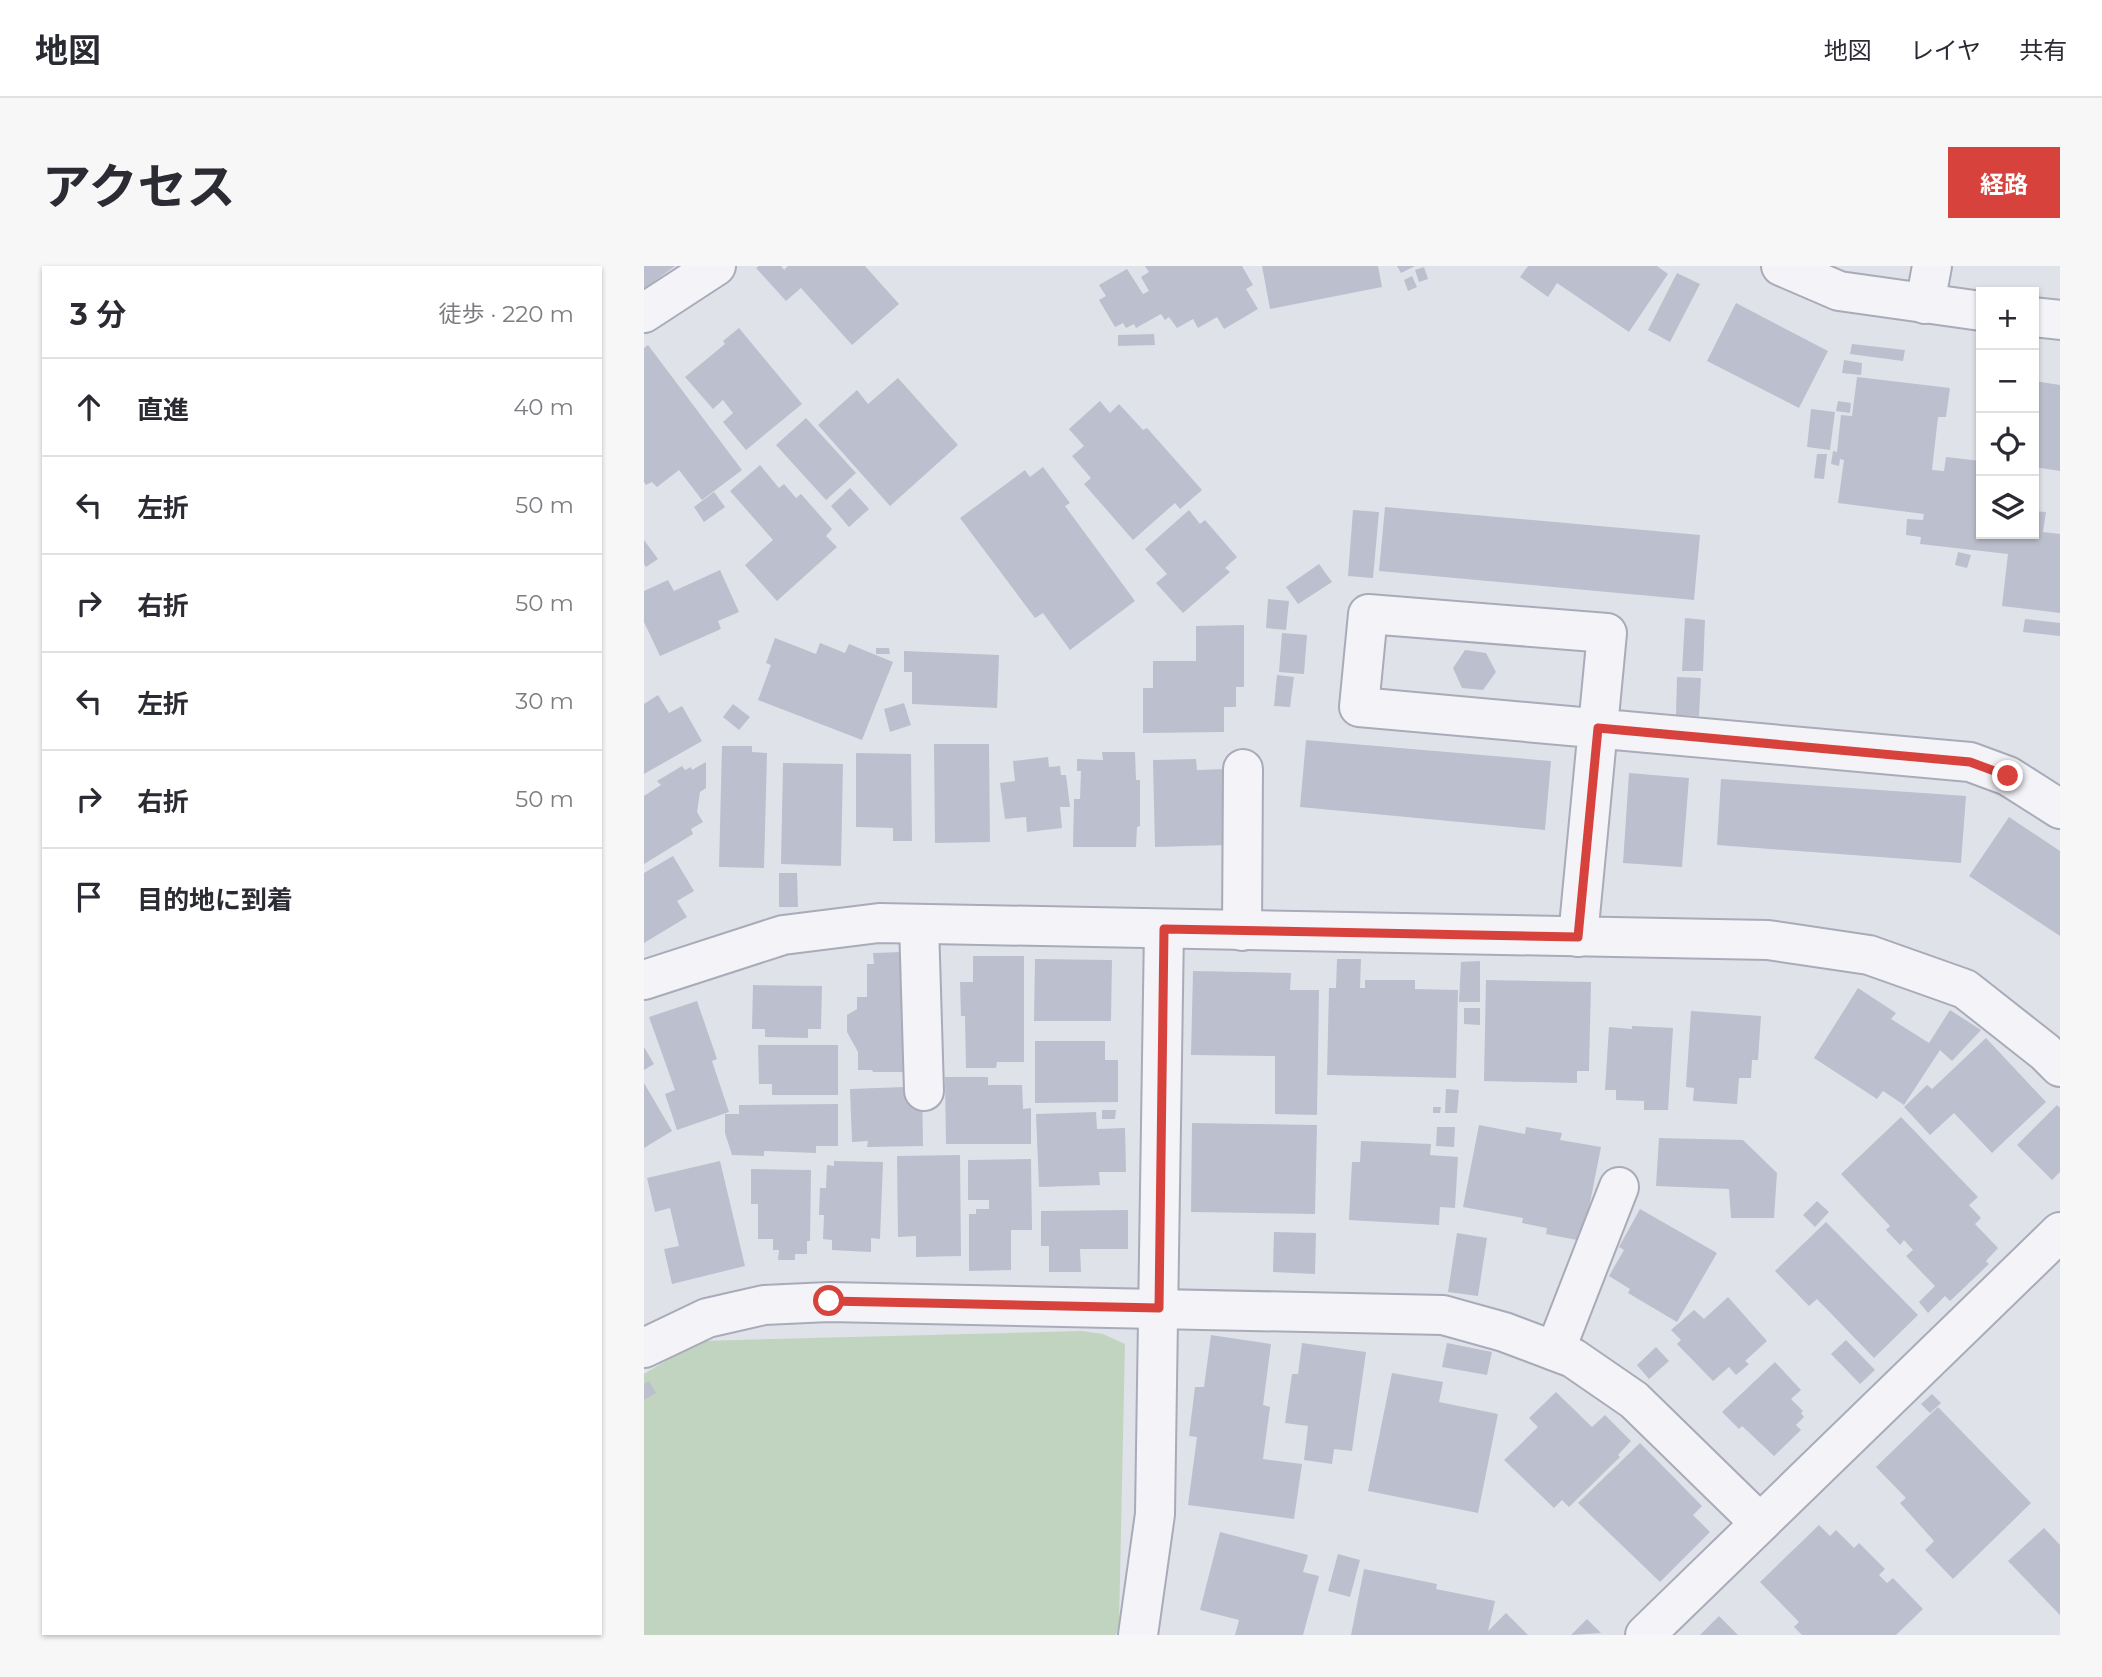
<!DOCTYPE html>
<html lang="ja">
<meta charset="utf-8">
<style>
body{margin:0;font-family:Montserrat,"Noto Sans JP",sans-serif;background:#f7f7f7;color:#2b2b33}
.controls{position:absolute;right:21px;top:21px;display:grid;overflow:hidden;border-radius:0px;box-shadow:0 2px 5px #0004}
.controls button{width:63px;height:63px;display:grid;place-items:center;padding:0;border:0;border-bottom:2px solid #e1e1e2;background:#fff;color:#2b2b33;font:35px sans-serif}
.stop{position:absolute;width:21px;height:21px;margin:-16px;border:5px solid #d7433c;border-radius:50%;background:#fff}
.stop.end{background:#d7433c;border-color:#fff;box-shadow:0 2px 7px #0008}
.list{margin:0;padding:0;list-style:none}
h2{display:flex;justify-content:space-between;align-items:center;height:91px;margin:0;padding:0 28px;font-size:30px}
h2 small{font-size:23px;font-weight:400;color:#7c7c81}
.list li{display:grid;grid-template-columns:46px 1fr auto;gap:21px;align-items:center;box-sizing:border-box;height:98px;padding:0 28px;border-top:2px solid #e1e1e2}
.list b{display:block;font-size:26px;white-space:nowrap}
.list em{font-size:23px;font-style:normal;color:#7c7c81}
.icon{flex:none;width:38px;height:38px;fill:none;stroke:currentColor;stroke-width:2;stroke-linecap:round;stroke-linejoin:round}
.map{position:relative;flex:none;width:1416px;height:1369px;overflow:hidden;border-radius:0px}
header{display:flex;align-items:center;gap:42px;box-sizing:border-box;height:98px;padding:0 35px;background:#fff;border-bottom:2px solid #e1e1e2}
header strong{font-size:33px}
nav{display:flex;gap:38px;margin-inline-start:auto;font-size:24px}
.intro{display:flex;align-items:center;justify-content:space-between;box-sizing:border-box;height:168px;padding:0 42px}
h1{margin:0;font-size:49px}
.button{padding:18px 32px;border-radius:0px;background:#d7433c;color:#fff;font-size:24px;font-weight:700}
main{display:flex;gap:42px;padding:0 42px}
aside{flex:1;background:#fff;border-radius:0px;box-shadow:0 2px 5px #0004}
.map>svg:first-child{display:block}
.green{fill:#c1d4c0}
.building{fill:#bcbfcd}
.lines{fill:none;stroke-linecap:round;stroke-linejoin:round}
.minor-casing{stroke:#a8abb8;stroke-width:42}
.minor{stroke:#f3f3f8;stroke-width:38}
.route{stroke:#d7433c;stroke-width:9}
</style>
<header>
<strong>地図</strong>
<nav><a>地図</a><a>レイヤ</a><a>共有</a></nav>
</header>
<div class="intro"><h1>アクセス</h1><a class="button">経路</a></div>
<main>
<aside>
<h2>3 分<small>徒歩 · 220 m</small></h2>
<ul class="list">
<li><svg class="icon" aria-label="ahead" viewBox="0 0 24 24"><path d="M12 20V5M6 11l6-6 6 6"/></svg><div><b>直進</b></div><em>40 m</em></li>
<li><svg class="icon" aria-label="left" viewBox="0 0 24 24"><path d="M17 20v-9H6M10 6l-5 5 5 5"/></svg><div><b>左折</b></div><em>50 m</em></li>
<li><svg class="icon" aria-label="right" viewBox="0 0 24 24"><path d="M7 20v-9h11M14 6l5 5-5 5"/></svg><div><b>右折</b></div><em>50 m</em></li>
<li><svg class="icon" aria-label="left" viewBox="0 0 24 24"><path d="M17 20v-9H6M10 6l-5 5 5 5"/></svg><div><b>左折</b></div><em>30 m</em></li>
<li><svg class="icon" aria-label="right" viewBox="0 0 24 24"><path d="M7 20v-9h11M14 6l5 5-5 5"/></svg><div><b>右折</b></div><em>50 m</em></li>
<li><svg class="icon" aria-label="arrive" viewBox="0 0 24 24"><path d="M6 21V4h12l-3 4 3 4H6"/></svg><div><b>目的地に到着</b></div></li>
</ul>
</aside>
<div class="map">
<svg width="1416" height="1369" viewBox="0 0 1416 1369">
<rect width="100%" height="100%" fill="#e0e2ea"/>
<path class="green" d="M 438,1065 L 459,1068 L 481,1078 L 475,1358 L 472,1369 L 0,1369 L 0,1108 L 55,1075 Z"/>
<g class="building">
<path d="M 0,0 L 31,0 L 0,23 Z"/>
<path d="M 115,0 L 137,0 L 140,4 L 144,0 L 221,0 L 255,38 L 208,79 L 157,22 L 142,35 L 112,2 Z"/>
<path d="M 501,0 L 598,0 L 609,19 L 602,23 L 614,43 L 580,63 L 573,51 L 554,62 L 549,53 L 533,62 L 525,51 L 521,54 L 517,48 L 492,62 L 490,58 L 482,62 L 479,57 L 471,61 L 455,34 L 462,30 L 455,19 L 483,3 L 499,28 L 505,25 L 497,11 L 505,6 Z"/>
<path d="M 618,0 L 734,0 L 738,21 L 626,43 Z"/>
<path d="M 753,0 L 771,0 L 757,7 Z"/>
<path d="M 884,0 L 1013,0 L 1024,8 L 985,66 L 913,17 L 904,31 L 876,11 Z"/>
<path d="M 780,1 L 784,13 L 775,16 L 771,4 Z"/>
<path d="M 1033,7 L 1056,18 L 1026,76 L 1004,64 Z"/>
<path d="M 768,10 L 773,21 L 764,25 L 760,14 Z"/>
<path d="M 1092,37 L 1184,85 L 1155,142 L 1063,95 Z"/>
<path d="M 95,62 L 158,138 L 102,184 L 79,156 L 89,147 L 79,134 L 69,143 L 41,111 L 81,78 L 79,75 Z"/>
<path d="M 510,68 L 511,79 L 474,80 L 474,69 Z"/>
<path d="M 1208,78 L 1261,84 L 1259,95 L 1206,88 Z"/>
<path d="M 4,79 L 98,204 L 58,234 L 35,204 L 13,221 L 8,216 L 2,219 L 0,216 L 0,82 Z"/>
<path d="M 1200,94 L 1218,97 L 1217,109 L 1198,107 Z"/>
<path d="M 1213,111 L 1306,122 L 1302,151 L 1294,151 L 1288,204 L 1300,205 L 1302,191 L 1337,195 L 1337,268 L 1390,268 L 1390,245 L 1402,246 L 1399,266 L 1416,268 L 1416,347 L 1358,340 L 1364,288 L 1276,278 L 1277,271 L 1262,269 L 1263,253 L 1279,254 L 1280,248 L 1194,237 L 1200,194 L 1196,193 L 1195,200 L 1187,198 L 1189,185 L 1193,186 L 1197,149 L 1208,150 Z"/>
<path d="M 254,112 L 314,179 L 246,240 L 174,159 L 213,124 L 224,138 Z"/>
<path d="M 1390,115 L 1416,119 L 1416,205 L 1390,201 Z"/>
<path d="M 456,135 L 466,147 L 475,138 L 499,164 L 503,162 L 558,224 L 536,243 L 531,237 L 489,274 L 440,218 L 447,212 L 428,190 L 440,180 L 425,163 Z"/>
<path d="M 1194,135 L 1207,137 L 1206,147 L 1192,145 Z"/>
<path d="M 1167,143 L 1191,146 L 1186,184 L 1163,181 Z"/>
<path d="M 162,152 L 212,207 L 182,234 L 132,179 Z"/>
<path d="M 1173,188 L 1183,188 L 1180,213 L 1170,212 Z"/>
<path d="M 116,199 L 135,222 L 140,218 L 152,232 L 157,228 L 188,263 L 182,270 L 193,281 L 133,335 L 101,299 L 129,274 L 86,225 Z"/>
<path d="M 399,201 L 426,237 L 421,240 L 491,335 L 426,384 L 399,347 L 391,352 L 316,252 L 381,204 L 386,211 Z"/>
<path d="M 206,222 L 225,243 L 205,261 L 187,240 Z"/>
<path d="M 70,226 L 81,241 L 60,256 L 50,241 Z"/>
<path d="M 741,241 L 1056,269 L 1050,334 L 735,305 Z"/>
<path d="M 545,244 L 556,258 L 561,254 L 593,291 L 581,302 L 586,306 L 539,347 L 512,317 L 523,308 L 501,283 Z"/>
<path d="M 709,244 L 735,246 L 729,312 L 704,310 Z"/>
<path d="M 0,274 L 14,293 L 2,301 L 0,298 Z"/>
<path d="M 1314,286 L 1327,289 L 1323,302 L 1311,299 Z"/>
<path d="M 675,298 L 688,316 L 654,338 L 642,321 Z"/>
<path d="M 76,304 L 95,346 L 74,355 L 77,363 L 16,390 L 0,356 L 0,325 L 24,314 L 30,325 Z"/>
<path d="M 624,333 L 645,335 L 642,364 L 622,362 Z"/>
<path d="M 1041,352 L 1061,354 L 1059,405 L 1038,405 Z"/>
<path d="M 1381,353 L 1416,357 L 1416,370 L 1379,366 Z"/>
<path d="M 600,359 L 600,421 L 592,421 L 592,441 L 580,441 L 580,466 L 499,467 L 499,422 L 509,422 L 509,395 L 552,395 L 552,360 Z"/>
<path d="M 638,367 L 663,369 L 660,408 L 635,406 Z"/>
<path d="M 131,372 L 172,388 L 176,377 L 201,387 L 205,378 L 249,396 L 218,474 L 114,434 L 127,399 L 122,397 Z"/>
<path d="M 232,382 L 245,382 L 246,388 L 232,388 Z"/>
<path d="M 821,384 L 842,387 L 852,406 L 839,424 L 818,422 L 809,402 Z"/>
<path d="M 260,385 L 355,389 L 353,442 L 268,438 L 268,406 L 260,406 Z"/>
<path d="M 633,409 L 650,411 L 646,441 L 630,440 Z"/>
<path d="M 1033,411 L 1057,412 L 1055,450 L 1032,449 Z"/>
<path d="M 14,429 L 25,447 L 38,440 L 58,475 L 0,508 L 0,438 Z"/>
<path d="M 260,437 L 267,459 L 246,466 L 240,443 Z"/>
<path d="M 89,438 L 106,451 L 95,464 L 79,451 Z"/>
<path d="M 662,474 L 907,495 L 901,564 L 656,541 Z"/>
<path d="M 290,478 L 345,478 L 346,576 L 291,577 Z"/>
<path d="M 78,480 L 108,480 L 108,486 L 123,487 L 120,602 L 75,601 Z"/>
<path d="M 458,486 L 491,486 L 492,514 L 496,514 L 496,560 L 493,561 L 492,581 L 429,581 L 430,533 L 436,533 L 437,505 L 433,505 L 433,493 L 459,494 Z"/>
<path d="M 212,487 L 267,488 L 268,575 L 249,575 L 249,562 L 212,561 Z"/>
<path d="M 404,491 L 405,501 L 416,500 L 417,509 L 422,509 L 426,541 L 416,541 L 418,562 L 383,566 L 382,551 L 361,553 L 356,517 L 371,515 L 369,495 Z"/>
<path d="M 552,493 L 553,504 L 582,503 L 584,579 L 511,581 L 509,494 Z"/>
<path d="M 62,496 L 62,522 L 56,526 L 53,546 L 59,556 L 47,563 L 49,568 L 0,598 L 0,530 L 17,519 L 13,515 L 38,500 L 41,504 L 47,501 L 48,504 Z"/>
<path d="M 139,497 L 199,498 L 197,600 L 137,598 Z"/>
<path d="M 985,507 L 1045,512 L 1038,601 L 979,597 Z"/>
<path d="M 1077,513 L 1322,530 L 1317,597 L 1073,579 Z"/>
<path d="M 1365,551 L 1416,585 L 1416,670 L 1325,610 Z"/>
<path d="M 29,590 L 50,625 L 33,635 L 43,651 L 0,677 L 0,607 Z"/>
<path d="M 135,607 L 153,607 L 154,641 L 135,641 Z"/>
<path d="M 258,686 L 259,806 L 229,806 L 228,804 L 214,804 L 214,786 L 203,766 L 203,749 L 213,743 L 213,731 L 223,731 L 223,698 L 230,698 L 229,687 Z"/>
<path d="M 329,690 L 380,690 L 380,796 L 353,796 L 352,802 L 322,802 L 321,750 L 317,750 L 316,716 L 329,716 Z"/>
<path d="M 391,693 L 468,694 L 467,755 L 390,755 Z"/>
<path d="M 693,693 L 717,693 L 716,722 L 721,722 L 721,714 L 771,714 L 771,723 L 814,724 L 812,812 L 683,809 L 685,722 L 692,722 Z"/>
<path d="M 836,695 L 836,736 L 815,736 L 817,696 Z"/>
<path d="M 549,705 L 647,707 L 646,724 L 675,724 L 673,849 L 631,848 L 631,790 L 547,789 Z"/>
<path d="M 842,714 L 947,716 L 945,805 L 933,805 L 933,817 L 840,815 Z"/>
<path d="M 109,719 L 178,720 L 177,763 L 164,763 L 164,772 L 121,771 L 121,763 L 108,763 Z"/>
<path d="M 1214,722 L 1252,747 L 1247,753 L 1285,777 L 1306,744 L 1337,764 L 1308,795 L 1296,784 L 1260,839 L 1239,825 L 1233,833 L 1170,792 Z"/>
<path d="M 53,735 L 73,793 L 68,795 L 85,846 L 33,864 L 21,828 L 31,824 L 5,751 Z"/>
<path d="M 820,742 L 836,742 L 836,759 L 820,758 Z"/>
<path d="M 1047,745 L 1117,750 L 1114,794 L 1108,794 L 1107,812 L 1095,812 L 1093,838 L 1049,835 L 1050,822 L 1042,821 Z"/>
<path d="M 988,760 L 1029,762 L 1024,844 L 1000,844 L 1000,835 L 972,834 L 972,824 L 961,824 L 965,761 L 988,763 Z"/>
<path d="M 1342,772 L 1402,836 L 1348,887 L 1310,847 L 1286,869 L 1260,841 L 1283,819 L 1288,823 Z"/>
<path d="M 391,775 L 461,775 L 461,794 L 474,794 L 474,836 L 391,837 Z"/>
<path d="M 114,779 L 194,779 L 194,829 L 128,829 L 128,818 L 115,818 Z"/>
<path d="M 0,781 L 10,798 L 0,804 Z"/>
<path d="M 301,811 L 344,811 L 344,819 L 378,819 L 379,843 L 387,842 L 387,878 L 302,878 Z"/>
<path d="M 0,817 L 28,865 L 0,882 Z"/>
<path d="M 278,817 L 279,880 L 223,881 L 224,875 L 208,876 L 206,823 L 261,821 Z"/>
<path d="M 802,823 L 815,824 L 813,847 L 801,847 Z"/>
<path d="M 194,838 L 194,880 L 172,880 L 172,887 L 120,885 L 120,890 L 88,889 L 81,867 L 81,848 L 95,848 L 95,839 Z"/>
<path d="M 1413,839 L 1416,842 L 1416,906 L 1408,914 L 1373,879 Z"/>
<path d="M 789,841 L 797,841 L 796,847 L 789,847 Z"/>
<path d="M 458,844 L 472,844 L 471,853 L 458,853 Z"/>
<path d="M 452,846 L 453,863 L 481,862 L 482,906 L 455,906 L 456,919 L 395,921 L 392,848 Z"/>
<path d="M 1257,851 L 1334,931 L 1325,939 L 1337,952 L 1331,958 L 1354,982 L 1342,995 L 1345,998 L 1306,1035 L 1301,1030 L 1284,1047 L 1275,1036 L 1291,1020 L 1262,990 L 1269,984 L 1260,974 L 1256,979 L 1242,964 L 1246,960 L 1197,908 Z"/>
<path d="M 548,857 L 673,859 L 671,948 L 547,946 Z"/>
<path d="M 835,859 L 881,868 L 882,861 L 918,867 L 916,874 L 957,881 L 940,967 L 935,966 L 933,974 L 902,968 L 903,962 L 878,957 L 879,952 L 819,941 Z"/>
<path d="M 793,861 L 811,861 L 810,881 L 792,880 Z"/>
<path d="M 1015,872 L 1099,874 L 1133,907 L 1130,952 L 1087,952 L 1085,923 L 1012,920 Z"/>
<path d="M 717,875 L 787,878 L 786,889 L 814,891 L 811,942 L 796,941 L 795,959 L 705,954 L 708,896 L 716,896 Z"/>
<path d="M 316,889 L 317,990 L 272,991 L 272,970 L 254,971 L 253,890 Z"/>
<path d="M 387,893 L 388,964 L 367,964 L 367,1004 L 325,1005 L 325,948 L 332,948 L 332,943 L 345,943 L 345,934 L 324,934 L 324,894 Z"/>
<path d="M 76,895 L 101,1000 L 28,1018 L 20,983 L 35,980 L 26,942 L 11,946 L 3,912 Z"/>
<path d="M 190,895 L 239,896 L 236,973 L 227,972 L 227,986 L 188,984 L 188,974 L 179,973 L 180,949 L 175,949 L 176,922 L 182,922 L 183,899 L 190,900 Z"/>
<path d="M 107,903 L 167,904 L 166,975 L 163,975 L 163,988 L 151,988 L 151,994 L 134,994 L 135,984 L 129,984 L 129,973 L 114,973 L 114,938 L 107,938 Z"/>
<path d="M 1173,935 L 1185,946 L 1171,961 L 1159,949 Z"/>
<path d="M 996,943 L 1073,987 L 1033,1056 L 984,1027 L 986,1023 L 965,1010 L 980,984 L 975,981 Z"/>
<path d="M 484,944 L 484,983 L 436,983 L 437,1006 L 405,1006 L 405,980 L 397,980 L 397,945 Z"/>
<path d="M 1182,956 L 1274,1049 L 1230,1092 L 1173,1033 L 1165,1040 L 1131,1005 Z"/>
<path d="M 630,966 L 672,967 L 671,1008 L 629,1006 Z"/>
<path d="M 813,967 L 843,972 L 834,1030 L 804,1026 Z"/>
<path d="M 1084,1031 L 1123,1075 L 1101,1095 L 1105,1098 L 1092,1109 L 1085,1101 L 1069,1115 L 1033,1078 L 1037,1074 L 1027,1064 L 1050,1044 L 1060,1053 Z"/>
<path d="M 567,1069 L 627,1078 L 619,1139 L 626,1141 L 619,1193 L 658,1198 L 650,1253 L 544,1239 L 553,1171 L 545,1170 L 551,1121 L 560,1121 Z"/>
<path d="M 1202,1074 L 1231,1104 L 1216,1118 L 1187,1088 Z"/>
<path d="M 658,1077 L 722,1086 L 708,1185 L 690,1183 L 688,1198 L 660,1194 L 664,1160 L 641,1157 L 648,1108 L 654,1108 Z"/>
<path d="M 803,1077 L 848,1086 L 843,1109 L 798,1101 Z"/>
<path d="M 1012,1081 L 1025,1095 L 1005,1113 L 993,1099 Z"/>
<path d="M 1131,1096 L 1157,1124 L 1147,1133 L 1159,1145 L 1157,1147 L 1160,1151 L 1152,1159 L 1157,1164 L 1130,1190 L 1098,1160 L 1095,1163 L 1078,1146 Z"/>
<path d="M 748,1107 L 799,1116 L 795,1136 L 854,1148 L 834,1247 L 724,1225 Z"/>
<path d="M 5,1115 L 12,1127 L 0,1134 L 0,1118 Z"/>
<path d="M 912,1126 L 948,1161 L 961,1149 L 987,1175 L 974,1189 L 976,1191 L 925,1241 L 918,1234 L 910,1242 L 860,1194 L 894,1161 L 885,1152 Z"/>
<path d="M 1288,1128 L 1297,1137 L 1286,1147 L 1277,1138 Z"/>
<path d="M 1294,1141 L 1387,1237 L 1309,1313 L 1281,1284 L 1290,1275 L 1256,1237 L 1262,1232 L 1232,1201 Z"/>
<path d="M 996,1177 L 1058,1240 L 1049,1249 L 1066,1266 L 1016,1316 L 934,1237 Z"/>
<path d="M 1175,1259 L 1186,1270 L 1192,1264 L 1210,1282 L 1215,1277 L 1241,1303 L 1235,1309 L 1243,1317 L 1249,1312 L 1279,1343 L 1252,1369 L 1158,1369 L 1150,1361 L 1155,1356 L 1116,1316 Z"/>
<path d="M 1400,1262 L 1416,1279 L 1416,1349 L 1364,1295 Z"/>
<path d="M 576,1266 L 664,1289 L 659,1306 L 675,1310 L 659,1369 L 591,1369 L 595,1354 L 556,1344 Z"/>
<path d="M 694,1288 L 716,1294 L 706,1331 L 684,1325 Z"/>
<path d="M 720,1303 L 793,1318 L 792,1323 L 851,1335 L 844,1365 L 862,1347 L 884,1369 L 707,1369 Z"/>
<path d="M 1075,1350 L 1094,1369 L 1056,1369 Z"/>
<path d="M 943,1353 L 957,1367 L 927,1369 Z"/>
</g>
<g class="lines">
<defs>
<g id="minor">
<path d="M 1137,0 L 1195,25 L 1337,45"/>
<path d="M 1281,38 L 1288,0"/>
<path d="M 0,47 L 72,0"/>
<path d="M 1390,51 L 1416,54"/>
<path d="M 275,658 L 280,825"/>
<path d="M 598,665 L 599,503"/>
<path d="M 934,671 L 963,367 L 724,348 L 715,441 L 1326,496 L 1364,510 L 1416,543"/>
<path d="M 0,714 L 139,669 L 235,657 L 1124,674 L 1225,689 L 1321,723 L 1401,786 L 1416,801"/>
<path d="M 0,1082 L 63,1052 L 120,1039 L 185,1036 L 799,1049 L 860,1066 L 929,1092 L 990,1134 L 1116,1257"/>
<path d="M 911,1085 L 975,921"/>
<path d="M 494,1369 L 511,1248 L 520,663"/>
<path d="M 1001,1369 L 1416,966"/>
</g>
</defs>
<use href="#minor" class="minor-casing"/>
<use href="#minor" class="minor"/>
</g>
<g class="lines">
<path class="route" d="M 185,1035 L 515,1042 L 520,663 L 934,671 L 954,462 L 1326,496 L 1364,510"/>
</g>
</svg>
<div class="controls">
<button>+</button>
<button>−</button>
<button><svg class="icon" aria-label="locate" viewBox="0 0 24 24"><circle cx="12" cy="12" r="6"/><path d="M12 2v4M12 18v4M2 12h4M18 12h4"/></svg></button>
<button><svg class="icon" aria-label="layers" viewBox="0 0 24 24"><path d="M12 4l9 5-9 5-9-5zM3 14l9 5 9-5"/></svg></button>
</div>
<div class="stop" style="left:185px;top:1035px"></div>
<div class="stop end" style="left:1364px;top:510px"></div>
</div>
</main>
